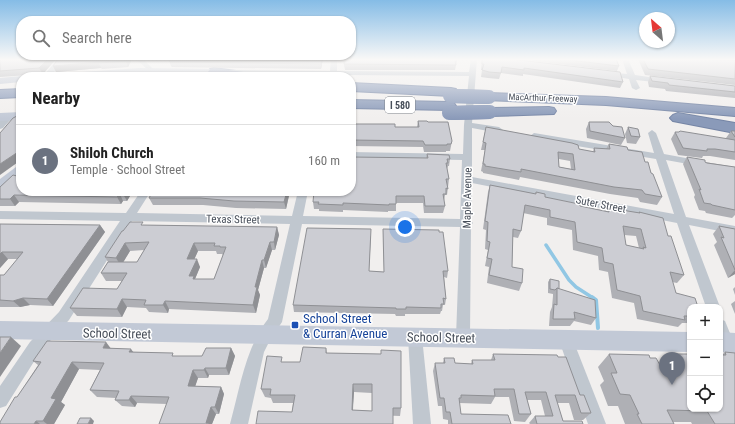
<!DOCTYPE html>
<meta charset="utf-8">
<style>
body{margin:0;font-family:"Roboto Condensed",sans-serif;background:#f6f6f6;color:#222}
.controls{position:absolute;right:12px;bottom:12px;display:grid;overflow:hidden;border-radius:8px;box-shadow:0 1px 3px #0004}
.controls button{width:36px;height:36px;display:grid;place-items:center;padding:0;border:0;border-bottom:1px solid #e0e0e0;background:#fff;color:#222;font:20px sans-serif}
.compass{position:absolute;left:639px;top:12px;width:36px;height:36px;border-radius:50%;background:#fff;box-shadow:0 1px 3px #0004;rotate:332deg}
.you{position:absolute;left:405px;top:227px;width:14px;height:14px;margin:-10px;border:3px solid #fff;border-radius:50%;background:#1a73e8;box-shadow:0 0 0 6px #1a73e833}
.badge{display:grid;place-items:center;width:26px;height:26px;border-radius:50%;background:#111827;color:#fff;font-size:13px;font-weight:700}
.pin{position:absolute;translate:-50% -33px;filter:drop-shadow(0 1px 2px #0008)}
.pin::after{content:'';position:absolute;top:21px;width:14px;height:12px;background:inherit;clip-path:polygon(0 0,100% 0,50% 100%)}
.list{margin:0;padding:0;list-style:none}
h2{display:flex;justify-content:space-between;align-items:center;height:52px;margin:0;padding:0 16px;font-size:17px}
h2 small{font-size:13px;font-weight:400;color:#767676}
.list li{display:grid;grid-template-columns:26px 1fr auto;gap:12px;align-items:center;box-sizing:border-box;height:72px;padding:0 16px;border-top:1px solid #e0e0e0}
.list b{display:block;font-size:15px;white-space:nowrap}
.list p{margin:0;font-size:13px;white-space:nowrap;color:#767676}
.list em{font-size:13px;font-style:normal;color:#767676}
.icon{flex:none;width:22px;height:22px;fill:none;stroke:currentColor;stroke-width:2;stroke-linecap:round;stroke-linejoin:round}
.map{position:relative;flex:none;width:735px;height:424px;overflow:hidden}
.search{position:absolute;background:#fff;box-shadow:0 1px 3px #0004;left:16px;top:16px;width:340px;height:44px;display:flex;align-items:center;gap:10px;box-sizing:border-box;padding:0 14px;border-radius:16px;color:#767676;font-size:15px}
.panel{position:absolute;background:#fff;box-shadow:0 1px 3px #0004;left:16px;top:72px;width:340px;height:124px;border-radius:16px}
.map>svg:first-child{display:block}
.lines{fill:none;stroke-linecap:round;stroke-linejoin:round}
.stream-far1{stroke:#91c7e4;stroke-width:3.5}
.stream{stroke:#91c7e4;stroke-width:4}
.highway-casing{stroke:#7585a5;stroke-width:2}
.street{fill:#c0c7cf;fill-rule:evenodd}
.secondary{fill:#c2c9d6;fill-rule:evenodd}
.highway{fill:#8a9ab9;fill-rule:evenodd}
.highway-bridge-casing{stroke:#7585a5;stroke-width:14;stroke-linecap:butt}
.highway-bridge{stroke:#8a9ab9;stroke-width:14}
.wall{fill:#afb0b5;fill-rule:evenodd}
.shaded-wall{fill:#8f9094}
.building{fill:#cccdd3;stroke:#8f9094;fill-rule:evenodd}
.transit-dot{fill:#1a4fb4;stroke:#fff;stroke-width:1.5}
.labels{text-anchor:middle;stroke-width:3;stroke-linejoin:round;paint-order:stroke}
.far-street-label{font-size:9px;fill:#484f5a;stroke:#fff}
.shield{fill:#fff;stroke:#7f848c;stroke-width:1}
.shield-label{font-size:10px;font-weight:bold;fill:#484f5a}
.street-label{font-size:11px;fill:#484f5a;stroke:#fff}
.near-transit-label{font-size:13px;fill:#164399;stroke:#fff;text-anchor:start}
.near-street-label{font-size:13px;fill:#484f5a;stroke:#fff}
</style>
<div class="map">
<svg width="735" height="424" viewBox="0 0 735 424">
<rect width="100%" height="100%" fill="#f1efee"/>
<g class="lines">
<path class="stream-far1" d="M 546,245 L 569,280 L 576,287 L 593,298"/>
<path class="stream" d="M 592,297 L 596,300 L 598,328"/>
<defs>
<g id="highway">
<path d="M 214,68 L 251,73 L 256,74 L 257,77 L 223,77 L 210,75 L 208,72 L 210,69 Z"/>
<path d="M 351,83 L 451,88 L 456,89 L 458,92 L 456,95 L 451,96 L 351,91 Z"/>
<path d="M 21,89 L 21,97 L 0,98 L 0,90 Z"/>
<path d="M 489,93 L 606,97 L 735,108 L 735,116 L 606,105 L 484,100 L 482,97 L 484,94 Z"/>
<path d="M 351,100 L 449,102 L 454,103 L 456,106 L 454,109 L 449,110 L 351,108 Z"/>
<path d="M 549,107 L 554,108 L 556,111 L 554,114 L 490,116 L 485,115 L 483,112 L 485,109 L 490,108 Z"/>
<path d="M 678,113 L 735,123 L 735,133 L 673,121 L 670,118 L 673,115 Z"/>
</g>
</defs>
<use href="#highway" class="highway-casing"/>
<g class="street">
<path d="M 58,59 L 65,59 L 50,77 L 42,77 Z"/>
<path d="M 136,59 L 143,59 L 155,71 L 150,72 Z"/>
<path d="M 331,59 L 337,59 L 337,71 L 469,72 L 471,59 L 477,59 L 472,123 L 499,127 L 503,130 L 499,133 L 472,128 L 472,177 L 674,214 L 656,159 L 534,139 L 530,136 L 534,133 L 654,153 L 648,133 L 652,130 L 656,133 L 664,154 L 702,161 L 704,163 L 702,165 L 699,166 L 666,160 L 686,217 L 735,226 L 735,234 L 689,225 L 720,307 L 706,307 L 677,223 L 472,183 L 471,221 L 473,223 L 471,225 L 470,337 L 468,342 L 463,344 L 458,342 L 456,337 L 460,227 L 302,224 L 282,322 L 270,340 L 264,352 L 248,424 L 230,424 C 240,388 245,349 268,319 L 290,224 L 132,221 L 69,320 L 40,352 L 6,406 L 0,408 L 0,386 L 30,342 L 59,312 L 120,221 L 0,219 L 0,211 L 126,213 L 141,191 L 151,191 L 137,213 L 292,216 L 298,191 L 308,191 L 303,216 L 460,219 L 462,160 L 351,158 L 351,152 L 463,154 L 464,125 L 469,76 L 228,74 L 225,72 L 228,70 L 330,71 Z"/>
<path d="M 622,59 L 628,59 L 635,75 L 663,79 L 667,81 L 663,83 L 636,80 L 640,88 L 636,90 L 632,88 L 629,79 L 605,75 L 604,74 L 607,72 L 627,74 Z"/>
<path d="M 6,115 L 12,115 L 13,117 L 3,128 L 0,129 L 0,121 Z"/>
<path d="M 720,319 L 725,321 L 734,343 L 732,348 L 727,350 L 722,348 L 720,344 Z"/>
<path d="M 415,330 L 420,332 L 422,337 L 431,424 L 413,424 L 408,337 L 410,332 Z"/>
<path d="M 566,333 L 571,335 L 573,340 L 606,424 L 588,424 L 559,340 L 561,335 Z"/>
</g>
<g class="secondary">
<path d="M 140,68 L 214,69 L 219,72 L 214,75 L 140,74 L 97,77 L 47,77 L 52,74 Z"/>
<path d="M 21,76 L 25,77 L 21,77 L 21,82 L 0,84 L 0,78 Z"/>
<path d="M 21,112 L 21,120 L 0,121 L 0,113 Z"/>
<path d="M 21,166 L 21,177 L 5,189 L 0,191 L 0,179 L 16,167 Z"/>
<path d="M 0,321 L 690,332 L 690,352 L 0,339 Z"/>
<path d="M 720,332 L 735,333 L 735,353 L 720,352 Z"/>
</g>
<use href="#highway" class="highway"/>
<defs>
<g id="highway-bridge">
<path d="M 450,96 L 489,97"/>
<path d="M 449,113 L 490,112"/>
</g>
</defs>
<use href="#highway-bridge" class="highway-bridge-casing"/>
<use href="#highway-bridge" class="highway-bridge"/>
</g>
<g class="wall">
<path d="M 0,59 L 56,59 L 43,74 L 0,77 Z"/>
<path d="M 58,59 L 132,59 L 128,67 L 102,69 L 101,68 L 56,72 L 53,66 Z"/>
<path d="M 170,59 L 323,59 L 321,69 L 172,67 L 171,66 L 169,61 Z"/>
<path d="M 482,59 L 511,59 L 623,82 L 620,88 L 523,74 L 523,76 L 501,73 L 499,79 L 488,78 L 481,77 L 482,70 L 481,70 Z"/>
<path d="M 518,59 L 616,59 L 619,66 L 617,71 Z"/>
<path d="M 638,59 L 735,60 L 735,85 L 645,75 Z"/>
<path d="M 343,60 L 457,61 L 455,70 L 345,70 Z"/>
<path d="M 650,76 L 735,86 L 735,98 L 666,91 L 665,89 L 649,87 L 648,82 Z"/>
<path d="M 418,121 L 428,122 L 452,141 L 450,151 L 446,151 L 446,152 L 424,152 L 423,147 L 351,146 L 351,124 L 395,127 L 417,127 Z"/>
<path d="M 589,122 L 625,138 L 621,145 L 587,138 L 586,129 Z"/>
<path d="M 486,127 L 579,149 L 593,152 L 594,148 L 606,149 L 609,144 L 628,150 L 645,162 L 651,173 L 662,197 L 657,205 L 640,202 L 638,198 L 610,194 L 520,177 L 519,180 L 483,173 L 483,172 L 481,171 L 485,150 L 481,150 ZM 559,159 L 570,161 L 571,169 L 559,167 Z"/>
<path d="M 628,127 L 640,137 L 636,144 L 627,143 L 625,134 Z"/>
<path d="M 731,131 L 735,131 L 735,160 L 710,156 L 703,156 L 702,158 L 678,155 L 671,139 L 675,132 L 727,139 L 726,138 Z"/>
<path d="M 427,154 L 450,159 L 449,166 L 448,166 L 447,169 L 449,179 L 447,195 L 445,195 L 444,201 L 445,206 L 443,213 L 424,213 L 423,203 L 396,203 L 396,211 L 388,211 L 388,212 L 343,210 L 343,212 L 319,211 L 319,209 L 314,209 L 313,202 L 426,158 Z"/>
<path d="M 687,157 L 705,162 L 735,167 L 735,215 L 732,218 L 706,213 L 705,211 L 699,210 L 694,197 L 695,195 L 683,164 Z"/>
<path d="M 17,176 L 21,191 L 133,191 L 127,201 L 123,201 L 121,204 L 19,202 L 15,206 L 0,206 L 0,187 Z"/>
<path d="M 490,185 L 535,194 L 536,192 L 545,197 L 580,206 L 607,211 L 609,208 L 638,213 L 639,212 L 668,236 L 684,275 L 677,283 L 672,282 L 676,293 L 690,307 L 690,323 L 682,323 L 678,327 L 637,319 L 634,303 L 612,298 L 608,272 L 599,270 L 598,256 L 573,250 L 572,230 L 547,225 L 547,218 L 523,213 L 521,231 L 518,238 L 513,237 L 512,267 L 522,283 L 519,291 L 487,283 L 489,267 L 485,266 L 488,250 L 485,249 L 486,230 L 483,229 L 488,192 ZM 624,235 L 636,236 L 639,248 L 626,245 Z"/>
<path d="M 153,191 L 290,191 L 286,209 L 236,208 L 203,205 L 153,205 L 149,198 Z"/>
<path d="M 0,224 L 100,225 L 105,232 L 53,306 L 30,305 L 20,307 L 0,307 L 0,275 L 4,275 L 18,259 L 8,259 L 0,268 Z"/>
<path d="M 144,225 L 277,227 L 279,235 L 275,250 L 272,250 L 266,268 L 264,268 L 258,290 L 260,295 L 256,313 L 169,309 L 168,313 L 149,312 L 146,308 L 127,307 L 122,317 L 77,316 L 70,308 L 117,289 L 122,281 L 106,281 L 101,273 L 108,262 L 105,257 L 123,231 ZM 144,250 L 137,262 L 123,262 L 130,251 ZM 198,251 L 216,251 L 217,254 L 222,254 L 223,255 L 214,279 L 195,279 L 200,267 L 194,259 Z"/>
<path d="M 719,226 L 735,229 L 735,274 L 728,278 L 714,245 L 717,242 L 713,234 Z"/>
<path d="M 383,229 L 448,271 L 447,278 L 444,277 L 446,299 L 445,305 L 443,305 L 442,311 L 441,311 L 440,314 L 405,314 L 405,316 L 396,316 L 395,314 L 294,312 L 293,305 L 371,236 L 369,271 L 384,272 Z"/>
<path d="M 550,279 L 559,289 L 596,318 L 591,325 L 574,321 L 570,326 L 549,326 L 550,312 L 552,307 L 553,296 L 553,294 L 548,293 L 548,282 Z"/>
<path d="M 735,287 L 735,295 L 733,289 Z"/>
<path d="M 735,301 L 735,314 L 731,304 Z"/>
<path d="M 111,348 L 134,352 L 174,356 L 202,356 L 231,348 L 235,356 L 229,375 L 209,375 L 208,378 L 198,378 L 195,386 L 221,387 L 224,394 L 219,414 L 216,414 L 212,424 L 159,424 L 167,404 L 137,403 L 135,407 L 122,406 L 115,400 L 116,398 L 97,397 L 90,390 L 100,370 L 79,369 L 61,402 L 65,405 L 54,424 L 0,424 L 38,365 L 33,361 Z"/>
<path d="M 326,348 L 327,353 L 381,354 L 401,408 L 400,416 L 292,412 L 293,403 L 273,403 L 271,398 L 265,397 L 261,389 L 284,362 L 300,362 ZM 354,392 L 372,393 L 372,411 L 353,410 Z"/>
<path d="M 725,352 L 735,353 L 735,424 L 692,424 L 691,422 L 673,422 L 674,424 L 625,424 L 618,406 L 608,406 L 600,385 L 604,381 L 598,367 L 609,354 L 650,358 L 660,365 L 663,365 L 676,354 L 722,355 Z"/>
<path d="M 493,354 L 558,357 L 591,413 L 583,420 L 574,420 L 569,403 L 557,403 L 563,421 L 583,424 L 530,424 L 529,423 L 535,416 L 545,416 L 541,400 L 527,400 L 531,414 L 525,422 L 514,421 L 509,397 L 495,397 L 491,404 L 459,403 L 461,414 L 511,424 L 448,424 L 448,420 L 443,419 L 442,406 L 438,406 L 433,371 L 435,363 L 443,363 L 444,358 L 455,363 L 471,364 L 472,360 L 491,360 Z"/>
</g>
<g class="shaded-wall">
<path d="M 48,59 L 56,59 L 43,74 L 39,68 Z"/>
<path d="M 127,59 L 132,59 L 128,67 L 126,61 Z"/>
<path d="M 322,59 L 323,59 L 321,69 L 321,64 Z"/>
<path d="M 100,62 L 99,63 L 101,68 L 56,72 L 53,66 Z"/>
<path d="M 21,150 L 21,160 L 0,175 L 0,164 Z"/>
<path d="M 125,191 L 133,191 L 127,201 L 123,194 Z"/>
<path d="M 287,191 L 290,191 L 286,209 L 284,202 Z"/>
<path d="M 120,194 L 123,201 L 121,204 L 117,197 Z"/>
<path d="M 14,195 L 19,202 L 15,206 L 10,199 Z"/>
<path d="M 100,225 L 105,232 L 53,306 L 47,299 Z"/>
<path d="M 277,227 L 279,235 L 275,250 L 274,242 Z"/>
<path d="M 270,242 L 272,250 L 266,268 L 264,260 Z"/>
<path d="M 125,243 L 130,251 L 121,266 L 116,258 Z"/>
<path d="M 194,243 L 198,251 L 191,267 L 187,259 Z"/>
<path d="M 2,252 L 8,259 L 0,268 L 0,254 Z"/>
<path d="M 197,259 L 200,267 L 195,279 L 198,284 L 189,276 Z"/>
<path d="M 262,260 L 264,268 L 258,290 L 260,295 L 256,313 L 253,305 L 255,287 Z"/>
<path d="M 735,270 L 735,274 L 728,278 Z"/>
<path d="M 23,298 L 30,305 L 20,307 L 13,301 Z"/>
<path d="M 122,299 L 127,307 L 122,317 L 117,309 Z"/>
<path d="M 165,301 L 169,309 L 168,313 L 163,305 Z"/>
<path d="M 11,337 L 21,346 L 0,377 L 0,353 Z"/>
<path d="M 106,342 L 112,350 L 103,348 Z"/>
<path d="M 231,348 L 235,356 L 229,375 L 226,368 Z"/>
<path d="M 131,349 L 136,356 L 129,352 Z"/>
<path d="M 72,362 L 79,369 L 61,402 L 65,405 L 54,424 L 47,424 L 43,421 L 51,398 Z"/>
<path d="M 205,368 L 209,375 L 208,378 L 204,370 Z"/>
<path d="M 193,370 L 198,378 L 193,393 L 188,386 Z"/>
<path d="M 353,384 L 354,392 L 352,418 L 352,410 Z"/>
<path d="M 221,387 L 224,394 L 219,414 L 215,407 Z"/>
<path d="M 131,396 L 137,403 L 135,407 L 129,400 Z"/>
<path d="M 211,407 L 216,414 L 212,424 L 207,424 L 206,423 Z"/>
<path d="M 91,418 L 94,421 L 93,424 L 88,424 Z"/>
<path d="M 36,421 L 40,424 L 34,424 Z"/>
</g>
<g class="building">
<path d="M 0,59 L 48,59 L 39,68 L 0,71 Z"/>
<path d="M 58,59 L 127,59 L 126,61 L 99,63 L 100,62 L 53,66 Z"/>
<path d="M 170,59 L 322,59 L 321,64 L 170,62 L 169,61 Z"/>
<path d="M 344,59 L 457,59 L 457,61 L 455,61 L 456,65 L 344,64 L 345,60 L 343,60 Z"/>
<path d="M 482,59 L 511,59 L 620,72 L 623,82 L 524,68 L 524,70 L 502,67 L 501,73 L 489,72 L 482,70 L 484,64 L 482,64 Z"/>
<path d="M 561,59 L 616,59 L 619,66 Z"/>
<path d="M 643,59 L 735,60 L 735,79 L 648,69 Z"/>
<path d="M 650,76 L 735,86 L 735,92 L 669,85 L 668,83 L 652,81 Z"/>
<path d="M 17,116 L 21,116 L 21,150 L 0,164 L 0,133 L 13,118 Z"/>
<path d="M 418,121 L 427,121 L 428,122 L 448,122 L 452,141 L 451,144 L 447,144 L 447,145 L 425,145 L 423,141 L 351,140 L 351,124 L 395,124 L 395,127 L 419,127 Z"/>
<path d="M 589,122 L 609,122 L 613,126 L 622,127 L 625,138 L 590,131 Z"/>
<path d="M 486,127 L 572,143 L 578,145 L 579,149 L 595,152 L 594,148 L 610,149 L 609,144 L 627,147 L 628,150 L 642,152 L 645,162 L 648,162 L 651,173 L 653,174 L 662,197 L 645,194 L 642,190 L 614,187 L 521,169 L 521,172 L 485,166 L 485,164 L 483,164 L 486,143 L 483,142 ZM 558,152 L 573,154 L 575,170 L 559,167 Z"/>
<path d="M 628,127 L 638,129 L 640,137 L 631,136 Z"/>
<path d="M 680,131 L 735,140 L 735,152 L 715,149 L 707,149 L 707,151 L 683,148 L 675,132 L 679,132 Z"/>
<path d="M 731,131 L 735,131 L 735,137 Z"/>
<path d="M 427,154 L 449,155 L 450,159 L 447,159 L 448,163 L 446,163 L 449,179 L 446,179 L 448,189 L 446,188 L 446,194 L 443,194 L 445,206 L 425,206 L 424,196 L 396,196 L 396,204 L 389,204 L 389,205 L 343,203 L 343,205 L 318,204 L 319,202 L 313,202 L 314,191 L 351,191 L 351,157 L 428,158 Z"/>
<path d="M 687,157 L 705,160 L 705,162 L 707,163 L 735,167 L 735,210 L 712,205 L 711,204 L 704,203 L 699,189 L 701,190 Z"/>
<path d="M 21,172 L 21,191 L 125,191 L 123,194 L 120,194 L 117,197 L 14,195 L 10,199 L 0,199 L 0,187 L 13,175 L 17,176 Z"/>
<path d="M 490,185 L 536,194 L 536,192 L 545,194 L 545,197 L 579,204 L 580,206 L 609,212 L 609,208 L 640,213 L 639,212 L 663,218 L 668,236 L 671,236 L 684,275 L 670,272 L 676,293 L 695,298 L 698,307 L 690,307 L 690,316 L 684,316 L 685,320 L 643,311 L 640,296 L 617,290 L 613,264 L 604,262 L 602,248 L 577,242 L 575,222 L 550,217 L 550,210 L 525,205 L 521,231 L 513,229 L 512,267 L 523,269 L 522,283 L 489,275 L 492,259 L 487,258 L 490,242 L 487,241 L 488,222 L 485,221 ZM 623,226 L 641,229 L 646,248 L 643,247 L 644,249 L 626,245 Z"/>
<path d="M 153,191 L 287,191 L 284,202 L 234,201 L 200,198 L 149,198 Z"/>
<path d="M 130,222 L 143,222 L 141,225 L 277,227 L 274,242 L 270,242 L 264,260 L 262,260 L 255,287 L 257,287 L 253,305 L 165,301 L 163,305 L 144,305 L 146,300 L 122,299 L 117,309 L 70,308 L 83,288 L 117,289 L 127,273 L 101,273 L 108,262 L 137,262 L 149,242 L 125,243 L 116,258 L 105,257 L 122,231 L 123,231 ZM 194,243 L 215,243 L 214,246 L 220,246 L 220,247 L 226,247 L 214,279 L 193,279 L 194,276 L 189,276 L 197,259 L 187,259 Z"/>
<path d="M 0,224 L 100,225 L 47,299 L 23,298 L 13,301 L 0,300 L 0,275 L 4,275 L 23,252 L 2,252 L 0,254 Z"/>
<path d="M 719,226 L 735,229 L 735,270 L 721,237 L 724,238 Z"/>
<path d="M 307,228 L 371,229 L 369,271 L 384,272 L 383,229 L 439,230 L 439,232 L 443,232 L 448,271 L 443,271 L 446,299 L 443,298 L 444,304 L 441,304 L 441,308 L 406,307 L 406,309 L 396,309 L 396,308 L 293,305 Z"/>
<path d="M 550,279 L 559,281 L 559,289 L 557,288 L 555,290 L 550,289 Z"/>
<path d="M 557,288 L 595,300 L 596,318 L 574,312 L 575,319 L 553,319 L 554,304 L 557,305 Z"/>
<path d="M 0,337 L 11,337 L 0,353 Z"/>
<path d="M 47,341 L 106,342 L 103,348 L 131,349 L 129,352 L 173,353 L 172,356 L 202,356 L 206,348 L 231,348 L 226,368 L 205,368 L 204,370 L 193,370 L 188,386 L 221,387 L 215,407 L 211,407 L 206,423 L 209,423 L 209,424 L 159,424 L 169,397 L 131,396 L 129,400 L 115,400 L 119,391 L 90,390 L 104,363 L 72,362 L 51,398 L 56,399 L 43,421 L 36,421 L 34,424 L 0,424 L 0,422 L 15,397 L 17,397 L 41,362 L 33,361 Z"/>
<path d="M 303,347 L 326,348 L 326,353 L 381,354 L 381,350 L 401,351 L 401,408 L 393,408 L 393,424 L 256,424 L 258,411 L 292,412 L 295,395 L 270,395 L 271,389 L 261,389 L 267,356 L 282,357 L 281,362 L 300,362 ZM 353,384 L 372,384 L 372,411 L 352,410 Z"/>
<path d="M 725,352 L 735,353 L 735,424 L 715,424 L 707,411 L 667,410 L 674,424 L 642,424 L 637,414 L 639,414 L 630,395 L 620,394 L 611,373 L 617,373 L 609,354 L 649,355 L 650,358 L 656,358 L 660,365 L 683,366 L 676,354 L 690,354 L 690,409 L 720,409 L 720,355 L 726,355 Z"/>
<path d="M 493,354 L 557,355 L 558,357 L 566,357 L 580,395 L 584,395 L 591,413 L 581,413 L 575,395 L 555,395 L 563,421 L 582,421 L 583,424 L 537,424 L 535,416 L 553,416 L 546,392 L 525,392 L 531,414 L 519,414 L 514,389 L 494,389 L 495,396 L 461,395 L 461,398 L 459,398 L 461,414 L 508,415 L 511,424 L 452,424 L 450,412 L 446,412 L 444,398 L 440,398 L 435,363 L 445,363 L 444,358 L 454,358 L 455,363 L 473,364 L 472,360 L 495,360 Z"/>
<path d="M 80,418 L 91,418 L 88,424 L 77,424 Z"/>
</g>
<linearGradient id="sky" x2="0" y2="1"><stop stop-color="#85bce6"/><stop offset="0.5" stop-color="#f9f8f7"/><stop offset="1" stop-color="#f9f8f7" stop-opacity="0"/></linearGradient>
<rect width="735" height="119" fill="url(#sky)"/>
<rect class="transit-dot" x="291" y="321" width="8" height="8" rx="2"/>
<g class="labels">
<g class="far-street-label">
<text transform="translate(543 98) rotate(2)" y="3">MacArthur Freeway</text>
</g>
<rect class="shield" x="385" y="97" width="30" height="16" rx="3"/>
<g class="shield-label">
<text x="400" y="109">I 580</text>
</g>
<g class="street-label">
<text transform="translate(467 198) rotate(-89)" y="4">Maple Avenue</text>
<text transform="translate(601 204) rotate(11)" y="4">Suter Street</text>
<text transform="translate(233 219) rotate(1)" y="4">Texas Street</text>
</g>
<g class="near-transit-label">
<text x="303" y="323">School Street<tspan x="303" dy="15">&amp; Curran Avenue</tspan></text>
</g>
<g class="near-street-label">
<text transform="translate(117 333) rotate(1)" y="5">School Street</text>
<text transform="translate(441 337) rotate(1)" y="5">School Street</text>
</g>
</g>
</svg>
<div class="controls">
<button>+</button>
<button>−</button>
<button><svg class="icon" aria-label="locate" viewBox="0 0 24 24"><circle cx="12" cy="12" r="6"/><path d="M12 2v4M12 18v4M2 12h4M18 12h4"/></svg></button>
</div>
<svg class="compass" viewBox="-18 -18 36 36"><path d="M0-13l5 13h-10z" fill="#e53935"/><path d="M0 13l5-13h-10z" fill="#767676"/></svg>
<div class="you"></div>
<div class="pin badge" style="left:672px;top:385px;background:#6b7280">1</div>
<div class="search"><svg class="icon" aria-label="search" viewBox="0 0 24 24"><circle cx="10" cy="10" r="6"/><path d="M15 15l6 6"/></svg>Search here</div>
<section class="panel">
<h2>Nearby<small></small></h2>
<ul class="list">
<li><span class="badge" style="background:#6b7280">1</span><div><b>Shiloh Church</b><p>Temple · School Street</p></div><em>160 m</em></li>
</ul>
</section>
</div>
